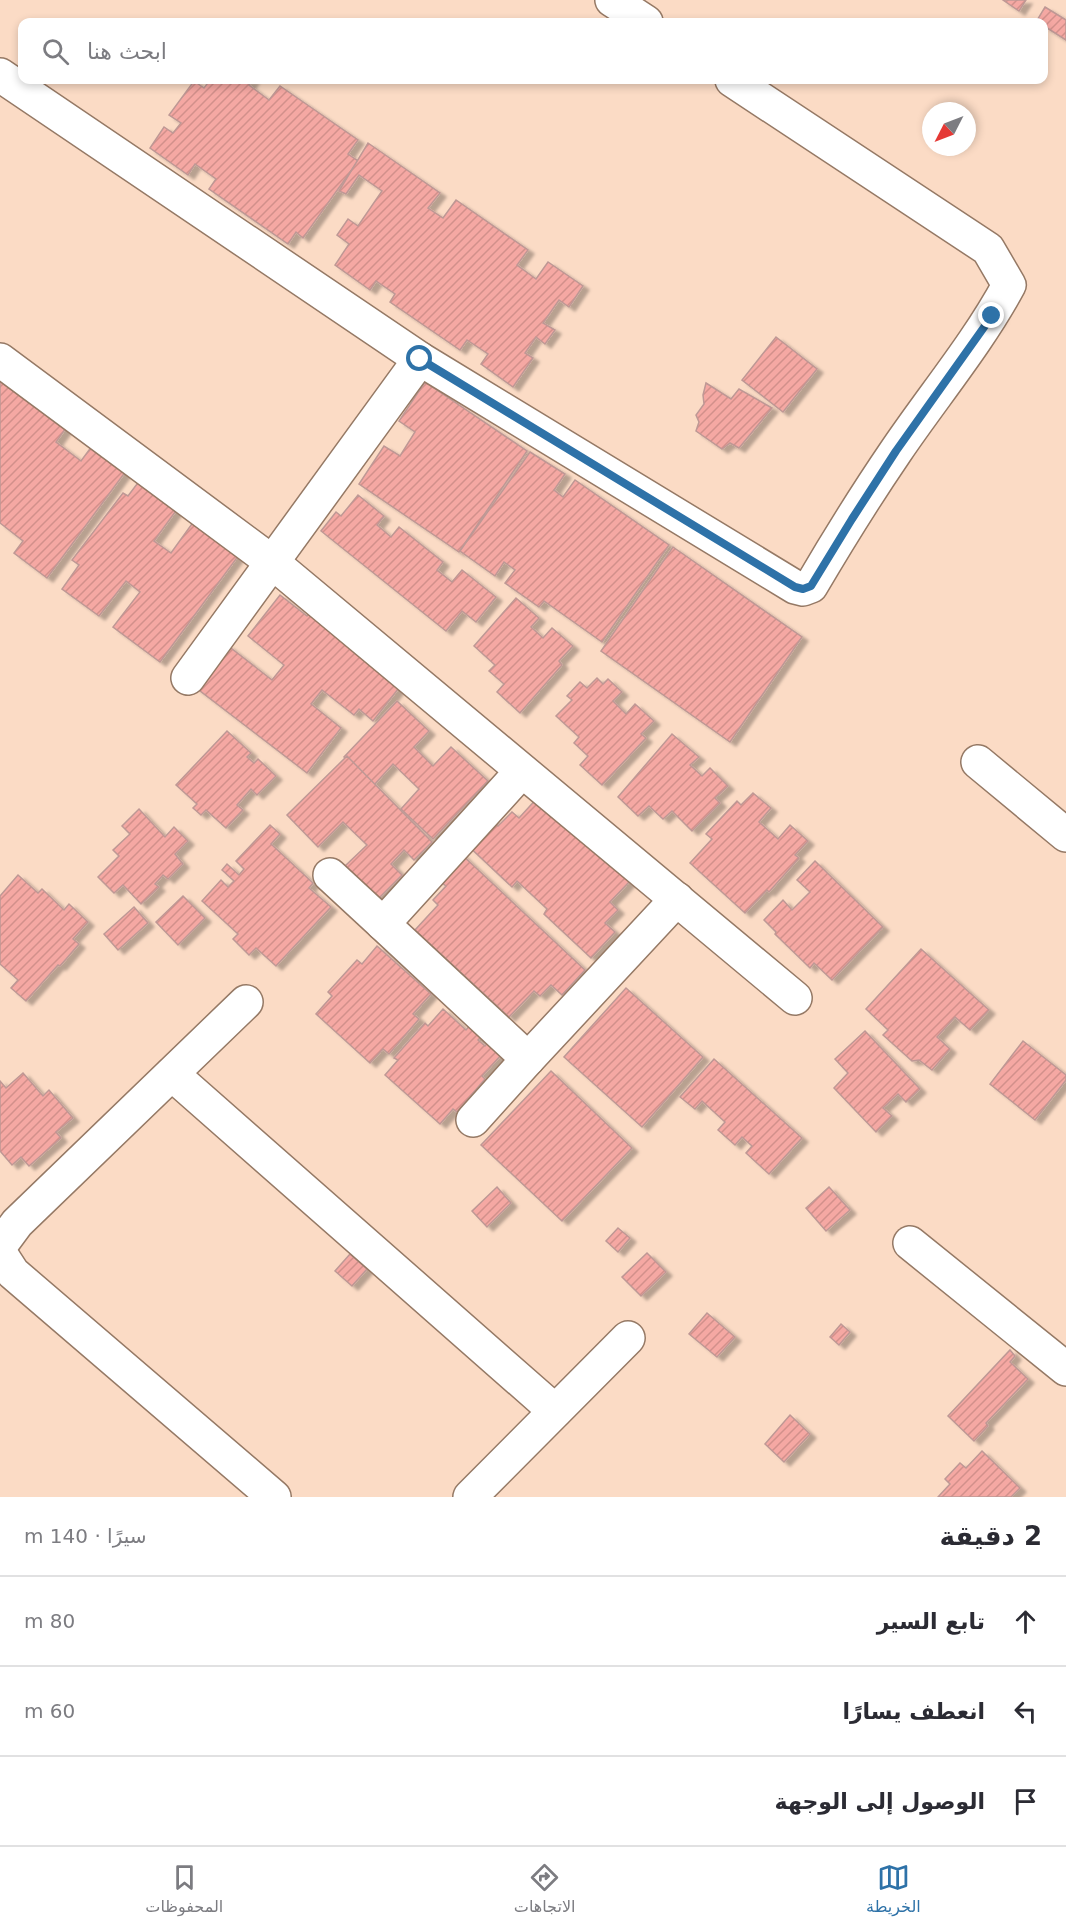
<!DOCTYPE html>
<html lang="ar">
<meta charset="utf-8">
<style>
body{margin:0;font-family:"DejaVu Sans","Noto Sans Arabic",sans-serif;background:#f2f2f3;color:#2b2b33;direction:rtl}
.compass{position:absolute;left:922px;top:102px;width:54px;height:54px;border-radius:50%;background:#fff;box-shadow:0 3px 9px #0003;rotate:228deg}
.stop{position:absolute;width:18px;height:18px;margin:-14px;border:4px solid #2e72a8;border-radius:50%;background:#fff}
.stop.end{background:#2e72a8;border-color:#fff;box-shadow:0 2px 6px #0008}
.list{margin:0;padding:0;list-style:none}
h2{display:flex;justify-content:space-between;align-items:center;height:78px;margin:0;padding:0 24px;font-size:26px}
h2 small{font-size:20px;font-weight:400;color:#7c7c81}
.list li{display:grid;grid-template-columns:39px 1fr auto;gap:18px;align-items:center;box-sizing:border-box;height:90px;padding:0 24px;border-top:2px solid #e1e1e2}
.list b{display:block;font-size:22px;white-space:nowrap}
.list em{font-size:20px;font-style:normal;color:#7c7c81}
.icon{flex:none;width:33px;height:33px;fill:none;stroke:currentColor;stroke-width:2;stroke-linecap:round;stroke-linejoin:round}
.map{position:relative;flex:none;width:1066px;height:1497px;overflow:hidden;direction:ltr}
.search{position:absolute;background:#fff;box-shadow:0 3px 9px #0003;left:18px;right:18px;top:18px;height:66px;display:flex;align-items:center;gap:15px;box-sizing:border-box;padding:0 21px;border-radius:12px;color:#7c7c81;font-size:22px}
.sheet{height:348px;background:#fff}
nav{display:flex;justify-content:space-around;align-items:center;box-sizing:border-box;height:84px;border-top:2px solid #e1e1e2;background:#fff;font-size:16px;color:#7c7c81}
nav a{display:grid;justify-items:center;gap:3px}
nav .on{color:#2e72a8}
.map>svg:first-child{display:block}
.building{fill:url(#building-hatch);stroke:#be9895;stroke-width:1.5;filter:url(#shadow)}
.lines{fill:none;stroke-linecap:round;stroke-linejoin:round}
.street-casing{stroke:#957965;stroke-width:36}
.street{stroke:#fff;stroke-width:33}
.route{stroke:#2e72a8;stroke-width:8}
</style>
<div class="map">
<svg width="1066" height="1497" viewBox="0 0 1066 1497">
<defs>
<pattern id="building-hatch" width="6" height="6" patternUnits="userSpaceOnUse" patternTransform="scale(1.5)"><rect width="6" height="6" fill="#f5a8a3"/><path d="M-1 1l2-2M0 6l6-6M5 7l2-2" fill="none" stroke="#d2908b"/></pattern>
<filter id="shadow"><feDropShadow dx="6" dy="4" stdDeviation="1.5" flood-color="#0004"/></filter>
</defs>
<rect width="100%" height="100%" fill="#fbdbc5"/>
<g class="building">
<path d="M 1003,0 L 1026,0 L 1019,11 Z"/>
<path d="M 1045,7 L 1066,20 L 1066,40 L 1044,26 L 1044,22 L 1036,22 Z"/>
<path d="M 210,80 L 253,80 L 249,85 L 269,100 L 280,86 L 358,140 L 348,154 L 358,161 L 303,238 L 296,232 L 288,244 L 209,189 L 216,179 L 195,164 L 188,175 L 150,148 L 164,127 L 173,133 L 181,123 L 169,115 L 194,81 L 204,88 Z"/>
<path d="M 368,143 L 440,193 L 428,208 L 443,218 L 456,200 L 528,250 L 517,265 L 536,279 L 548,262 L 583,286 L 569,307 L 559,300 L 543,323 L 555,330 L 545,344 L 536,337 L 525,353 L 533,358 L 513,387 L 481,364 L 488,354 L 467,340 L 460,350 L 390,302 L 395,294 L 376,281 L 370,290 L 335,265 L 349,244 L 337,235 L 348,219 L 358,226 L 382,191 L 359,175 L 346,194 L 339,191 Z"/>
<path d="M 776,337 L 817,369 L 783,412 L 742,380 Z"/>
<path d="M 0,379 L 66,428 L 56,442 L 81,461 L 92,446 L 126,471 L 47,578 L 14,553 L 23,541 L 0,523 Z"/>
<path d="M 425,382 L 527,451 L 459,552 L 359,484 L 384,446 L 400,456 L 415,432 L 399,421 Z"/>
<path d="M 706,383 L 731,399 L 739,389 L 772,408 L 739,448 L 730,443 L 722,449 L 696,431 L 699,422 L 696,415 L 704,404 L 703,395 Z"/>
<path d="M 530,452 L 565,474 L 554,490 L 563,497 L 575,480 L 669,545 L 602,642 L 544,601 L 539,607 L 505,583 L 515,570 L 504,562 L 495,576 L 460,551 Z"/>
<path d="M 140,480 L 178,508 L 154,541 L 171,553 L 194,521 L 239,555 L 160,662 L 113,627 L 140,592 L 126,581 L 99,616 L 62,589 L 79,565 L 72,560 L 123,493 L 128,496 Z"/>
<path d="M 358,495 L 384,516 L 377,525 L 391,537 L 399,527 L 443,562 L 437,570 L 452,582 L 462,570 L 496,597 L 476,622 L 462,611 L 446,631 L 321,531 L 336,512 L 341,516 Z"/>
<path d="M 673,547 L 802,637 L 730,742 L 601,651 Z"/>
<path d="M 280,595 L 307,616 L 315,606 L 402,684 L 373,721 L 359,709 L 354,715 L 322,690 L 311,704 L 341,728 L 307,773 L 195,687 L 227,645 L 272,680 L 284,665 L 248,636 Z"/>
<path d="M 516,598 L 539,618 L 531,627 L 543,638 L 552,628 L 573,646 L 559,661 L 562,665 L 520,713 L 497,692 L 504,684 L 489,671 L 495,665 L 474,646 Z"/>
<path d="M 597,678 L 603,684 L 608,679 L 622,692 L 613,701 L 626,714 L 635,704 L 654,721 L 641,734 L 646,738 L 602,785 L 580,765 L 588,756 L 574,743 L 579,737 L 556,716 L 572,700 L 567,696 L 580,682 L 587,688 Z"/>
<path d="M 397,701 L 429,731 L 414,747 L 433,766 L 451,747 L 488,781 L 433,839 L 401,809 L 419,789 L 393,764 L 374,785 L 344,757 Z"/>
<path d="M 227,731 L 251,753 L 247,757 L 254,763 L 258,759 L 276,776 L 257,795 L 251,789 L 237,805 L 243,810 L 226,828 L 206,810 L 201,815 L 193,808 L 197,804 L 176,785 Z"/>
<path d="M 672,734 L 699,757 L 690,765 L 702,776 L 710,768 L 728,786 L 715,798 L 720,803 L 692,831 L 672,811 L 663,819 L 649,806 L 638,816 L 618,797 Z"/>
<path d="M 347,756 L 432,842 L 414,860 L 404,850 L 391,864 L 402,875 L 378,899 L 345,866 L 367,845 L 343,822 L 318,847 L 287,815 Z"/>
<path d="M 753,793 L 771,808 L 759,822 L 778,839 L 790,825 L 808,841 L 795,855 L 799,858 L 769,892 L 767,890 L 745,913 L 690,863 L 712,839 L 706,834 L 737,801 L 741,805 Z"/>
<path d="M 539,796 L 630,881 L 610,902 L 618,910 L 605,923 L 615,932 L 591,958 L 544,914 L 547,909 L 517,881 L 512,887 L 464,842 L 488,816 L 498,826 L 512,812 L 519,818 Z"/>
<path d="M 139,809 L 165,837 L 174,827 L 188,841 L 175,854 L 183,864 L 168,879 L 163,875 L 155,884 L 159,887 L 141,904 L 123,885 L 114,893 L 98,877 L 119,856 L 113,850 L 130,834 L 122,826 Z"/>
<path d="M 270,825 L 280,834 L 271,844 L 313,883 L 309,888 L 331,907 L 276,966 L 256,948 L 249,955 L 233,939 L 238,934 L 202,901 L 221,880 L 228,887 L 234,881 L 222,870 L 227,864 L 239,875 L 244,869 L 236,861 Z"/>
<path d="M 460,853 L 585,970 L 562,995 L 551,985 L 540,996 L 534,991 L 509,1017 L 415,930 L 438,905 L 433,900 L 446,886 L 436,878 Z"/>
<path d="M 815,861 L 883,927 L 832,980 L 814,963 L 810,968 L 775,934 L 776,932 L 764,920 L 783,900 L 792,910 L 810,892 L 797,880 Z"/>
<path d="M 18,875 L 38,893 L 42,889 L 64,910 L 69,904 L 88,922 L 73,939 L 79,944 L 60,966 L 58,965 L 26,1001 L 11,988 L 18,980 L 0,964 L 0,896 Z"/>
<path d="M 183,896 L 205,918 L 178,945 L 156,922 Z"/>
<path d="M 134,907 L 148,923 L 118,950 L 104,934 Z"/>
<path d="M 377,946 L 431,994 L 413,1014 L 419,1019 L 389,1054 L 383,1049 L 370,1063 L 316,1014 L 332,996 L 328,992 L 357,960 L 362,964 Z"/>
<path d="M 921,949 L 989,1010 L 970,1030 L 955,1017 L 937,1037 L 950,1049 L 932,1070 L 919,1060 L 912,1061 L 883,1035 L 888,1030 L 866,1009 Z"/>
<path d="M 626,988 L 703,1057 L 642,1127 L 564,1057 Z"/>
<path d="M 443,1009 L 466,1030 L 472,1023 L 484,1034 L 478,1040 L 485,1046 L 489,1041 L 503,1053 L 482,1076 L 485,1079 L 457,1112 L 453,1109 L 440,1124 L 385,1075 L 398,1060 L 394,1058 L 425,1023 L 428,1026 Z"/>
<path d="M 865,1031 L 920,1089 L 906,1102 L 898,1094 L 883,1108 L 892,1116 L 876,1132 L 834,1088 L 848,1073 L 835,1059 Z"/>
<path d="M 1023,1041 L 1066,1075 L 1066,1080 L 1035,1120 L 990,1084 Z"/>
<path d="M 714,1059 L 802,1138 L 769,1174 L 746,1153 L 752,1146 L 742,1137 L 735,1145 L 718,1130 L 725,1122 L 702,1101 L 695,1109 L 680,1097 Z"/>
<path d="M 551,1071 L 632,1148 L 562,1221 L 481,1145 Z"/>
<path d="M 23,1073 L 43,1096 L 49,1090 L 73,1118 L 56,1132 L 61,1138 L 29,1166 L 21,1157 L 12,1165 L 0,1151 L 0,1081 L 6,1088 Z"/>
<path d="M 497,1187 L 511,1203 L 487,1227 L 472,1211 Z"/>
<path d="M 829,1187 L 850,1210 L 826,1231 L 806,1208 Z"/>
<path d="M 618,1228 L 630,1238 L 618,1252 L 606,1241 Z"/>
<path d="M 647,1253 L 666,1272 L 641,1296 L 622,1277 Z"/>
<path d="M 350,1254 L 367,1269 L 352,1286 L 335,1271 Z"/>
<path d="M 707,1313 L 735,1337 L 717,1357 L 689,1334 Z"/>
<path d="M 841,1324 L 850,1332 L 839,1345 L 830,1337 Z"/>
<path d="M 1010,1350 L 1015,1356 L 1010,1362 L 1028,1379 L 986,1423 L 988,1426 L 974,1441 L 948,1416 Z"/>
<path d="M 790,1415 L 810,1434 L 784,1462 L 765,1444 Z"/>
<path d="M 982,1451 L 1020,1488 L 1011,1497 L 938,1497 L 950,1484 L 945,1479 L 960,1463 L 966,1468 Z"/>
</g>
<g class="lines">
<defs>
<g id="street">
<path d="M 612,0 L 646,22"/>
<path d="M 0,75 L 420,359 L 795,587 L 803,589 L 811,586 C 838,540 866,495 896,451 C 934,395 977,344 1009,285 L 988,249 L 732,80"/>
<path d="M 0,360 L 272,562 L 795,998"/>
<path d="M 188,678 L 420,359"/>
<path d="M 978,762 L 1066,835"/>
<path d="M 522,771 L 383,924 L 528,1059 L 677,899"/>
<path d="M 330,875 L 383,924"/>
<path d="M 172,1074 L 555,1411"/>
<path d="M 473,1120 L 528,1059"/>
<path d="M 910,1243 L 1066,1369"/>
<path d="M 0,1246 L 17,1223 L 246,1002"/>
<path d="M 0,1253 L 13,1273 L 274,1497"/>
<path d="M 470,1497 L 628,1338"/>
</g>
</defs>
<use href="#street" class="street-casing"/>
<use href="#street" class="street"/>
</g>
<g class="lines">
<path class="route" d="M 420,359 L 795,587 L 803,589 L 811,586 L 852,519 L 896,451 L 992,316"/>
</g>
</svg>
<svg class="compass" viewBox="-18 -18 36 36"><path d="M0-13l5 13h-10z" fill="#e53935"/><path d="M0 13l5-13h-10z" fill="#7c7c81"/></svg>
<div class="stop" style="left:420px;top:359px"></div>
<div class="stop end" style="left:992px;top:316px"></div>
<div class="search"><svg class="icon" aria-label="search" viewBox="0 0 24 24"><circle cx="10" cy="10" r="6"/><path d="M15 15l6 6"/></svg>ابحث هنا</div>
</div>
<section class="sheet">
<h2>2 دقيقة<small>سيرًا · 140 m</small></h2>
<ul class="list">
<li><svg class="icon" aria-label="ahead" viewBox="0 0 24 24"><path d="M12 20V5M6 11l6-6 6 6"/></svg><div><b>تابع السير</b></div><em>80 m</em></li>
<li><svg class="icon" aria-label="left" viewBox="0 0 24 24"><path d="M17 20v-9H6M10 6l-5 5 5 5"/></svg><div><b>انعطف يسارًا</b></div><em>60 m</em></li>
<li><svg class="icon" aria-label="arrive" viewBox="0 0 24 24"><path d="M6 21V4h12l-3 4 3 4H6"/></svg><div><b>الوصول إلى الوجهة</b></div></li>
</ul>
</section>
<nav>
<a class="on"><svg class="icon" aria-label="map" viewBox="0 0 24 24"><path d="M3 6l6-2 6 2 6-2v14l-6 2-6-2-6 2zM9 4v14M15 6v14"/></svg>الخريطة</a>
<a><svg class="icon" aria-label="directions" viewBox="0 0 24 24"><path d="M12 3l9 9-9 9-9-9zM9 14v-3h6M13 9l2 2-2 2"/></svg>الاتجاهات</a>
<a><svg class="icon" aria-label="saved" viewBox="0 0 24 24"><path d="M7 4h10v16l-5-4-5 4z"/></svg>المحفوظات</a>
</nav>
